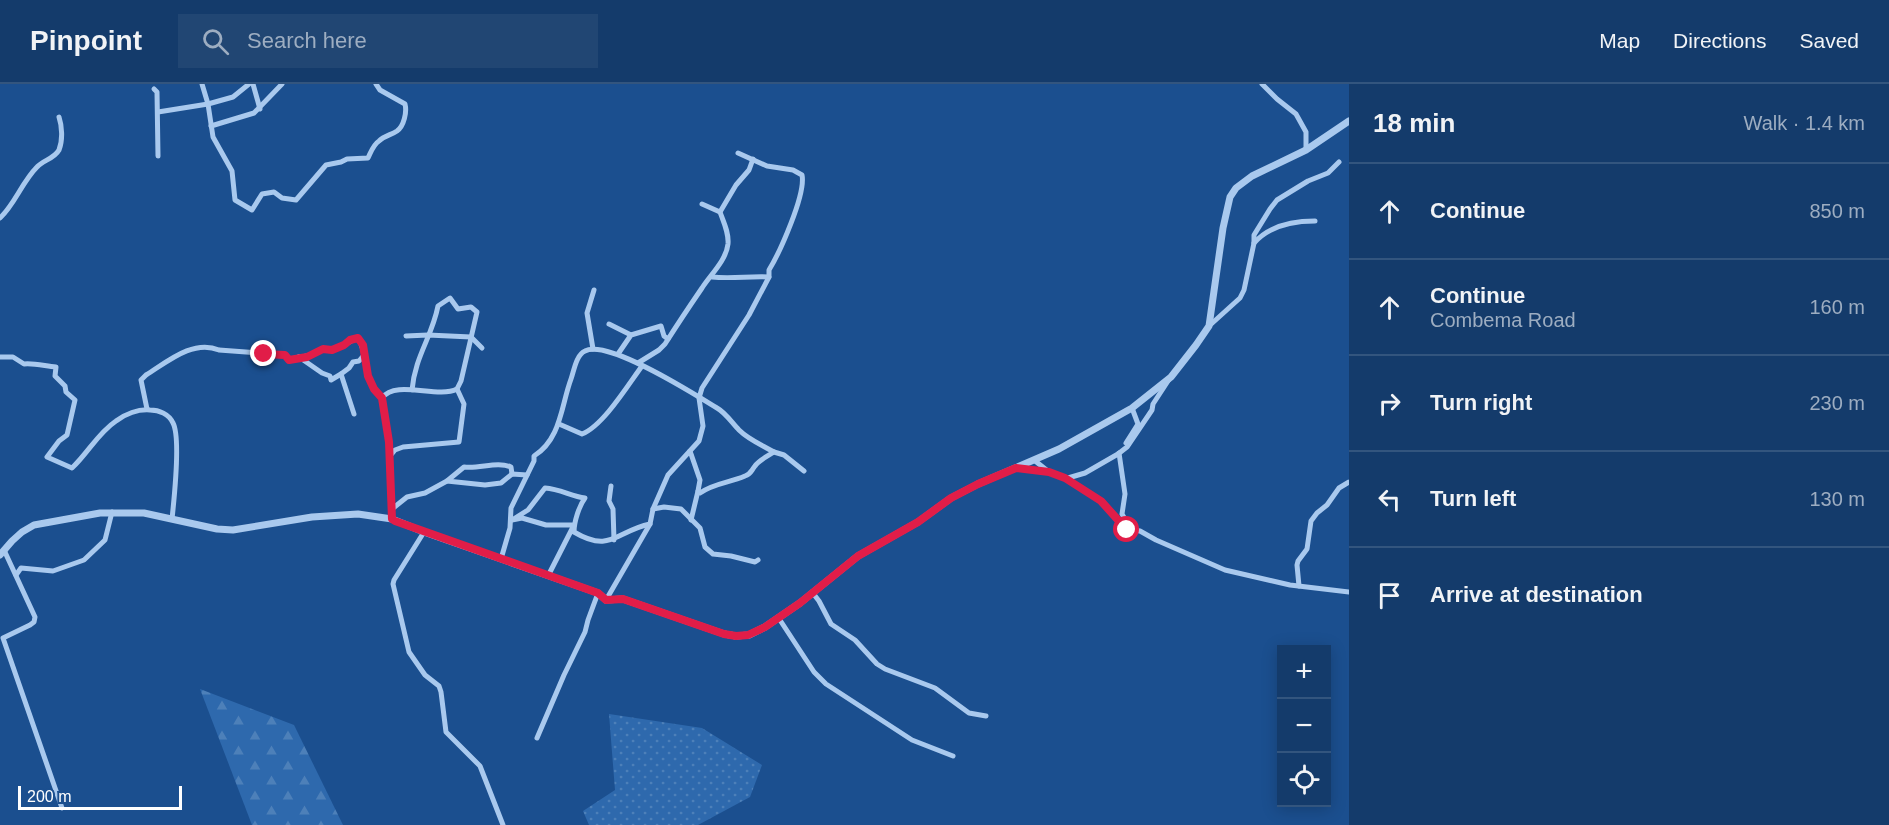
<!DOCTYPE html>
<meta charset="utf-8">
<style>
body{margin:0;font-family:Helvetica,sans-serif;background:#214673;color:#f1f3f6}
.controls{position:absolute;right:18px;bottom:18px;display:grid;overflow:hidden;border-radius:0px;box-shadow:0 3px 15px #0003}
.controls button{width:54px;height:54px;display:grid;place-items:center;padding:0;border:0;border-bottom:2px solid #33557e;background:#143b6b;color:#f1f3f6;font:30px sans-serif}
.scale{position:absolute;left:18px;bottom:15px;width:164px;box-sizing:border-box;padding-left:6px;border:3px solid #fff;border-top:0;font-size:16px;line-height:21px;white-space:nowrap;color:#fff;-webkit-text-stroke:4px #1b4f8f;paint-order:stroke}
.stop{position:absolute;width:18px;height:18px;margin:-14px;border:4px solid #e11d48;border-radius:50%;background:#fff}
.stop.end{background:#e11d48;border-color:#fff;box-shadow:0 2px 6px #0008}
.list{margin:0;padding:0;list-style:none}
h2{display:flex;justify-content:space-between;align-items:center;height:78px;margin:0;padding:0 24px;font-size:26px}
h2 small{font-size:20px;font-weight:400;color:#9dadc1}
.list li{display:grid;grid-template-columns:39px 1fr auto;gap:18px;align-items:center;box-sizing:border-box;height:96px;padding:0 24px;border-top:2px solid #33557e}
.list b{display:block;font-size:22px;white-space:nowrap}
.list p{margin:0;font-size:20px;white-space:nowrap;color:#9dadc1}
.list em{font-size:20px;font-style:normal;color:#9dadc1}
.icon{flex:none;width:33px;height:33px;fill:none;stroke:currentColor;stroke-width:2;stroke-linecap:round;stroke-linejoin:round}
.map{position:relative;flex:none;width:1349px;height:741px;overflow:hidden}
header{display:flex;align-items:center;gap:36px;box-sizing:border-box;height:84px;padding:0 30px;background:#143b6b;border-bottom:2px solid #33557e}
header strong{font-size:28px}
nav{display:flex;gap:33px;margin-inline-start:auto;font-size:21px}
.search{width:420px;height:54px;background:#214673;display:flex;align-items:center;gap:15px;box-sizing:border-box;padding:0 21px;border-radius:0px;color:#9dadc1;font-size:22px}
main{display:flex}
aside{flex:1;background:#143b6b}
.map>svg:first-child{display:block}
.grass{fill:url(#grass-dots)}
.forest{fill:url(#forest-firs)}
.lines{fill:none;stroke-linecap:round;stroke-linejoin:round}
.minor{stroke:#a9c9ee;stroke-width:5}
.tertiary{stroke:#a9c9ee;stroke-width:7}
.route{stroke:#e11d48;stroke-width:8}
</style>
<header>
<strong>Pinpoint</strong>
<div class="search"><svg class="icon" aria-label="search" viewBox="0 0 24 24"><circle cx="10" cy="10" r="6"/><path d="M15 15l6 6"/></svg>Search here</div>
<nav><a>Map</a><a>Directions</a><a>Saved</a></nav>
</header>
<main>
<div class="map">
<svg width="1349" height="741" viewBox="0 0 1349 741">
<defs>
<pattern id="grass-dots" width="8" height="8" patternUnits="userSpaceOnUse" patternTransform="scale(1.5)"><rect width="8" height="8" fill="#2e69ad"/><path d="M2 2h.1M6 6h.1" fill="none" stroke="#4d80b9" stroke-width="1.8" stroke-linecap="round"/></pattern>
<pattern id="forest-firs" width="22" height="20" patternUnits="userSpaceOnUse" patternTransform="scale(1.5)"><rect width="22" height="20" fill="#2e69ad"/><path d="M5 1l3.5 6h-7zM16 11l3.5 6h-7z" fill="#4d80b9"/></pattern>
</defs>
<rect width="100%" height="100%" fill="#1b4f8f"/>
<path class="grass" d="M 609,630 L 702,644 L 762,681 L 750,713 L 698,741 L 589,741 L 583,727 L 615,706 Z"/>
<path class="forest" d="M 200,605 L 294,641 L 343,741 L 252,741 Z"/>
<g class="lines">
<g class="minor">
<path d="M 202,0 L 208,20 L 213,53 L 232,87 L 235,116 L 252,126 L 262,110 L 274,108 L 282,114 L 296,116 L 326,81 L 341,78 L 347,75 L 368,74 C 371,68 373,61 379,57 C 384,52 391,51 397,47 C 404,42 407,28 405,20 L 380,6 L 376,0"/>
<path d="M 253,0 L 260,25"/>
<path d="M 1262,0 L 1277,15 L 1296,30 L 1306,48 L 1306,66"/>
<path d="M 154,5 L 157,8 L 158,72"/>
<path d="M 158,28 L 208,20 L 233,13 L 249,0"/>
<path d="M 211,42 L 254,29 L 282,0"/>
<path d="M 720,128 L 736,101 L 749,86 L 753,75"/>
<path d="M 0,134 C 15,120 22,98 37,83 C 43,76 54,75 59,66 C 63,56 62,42 59,33"/>
<path d="M 1254,159 C 1269,142 1293,137 1315,137"/>
<path d="M 712,193 C 731,195 750,192 769,193"/>
<path d="M 609,240 L 631,251"/>
<path d="M 1209,242 L 1240,214 L 1244,206 L 1254,159 L 1254,151 L 1270,125 L 1277,116 L 1308,97 L 1328,89 L 1339,78"/>
<path d="M 406,252 L 428,251 L 471,253 L 482,264"/>
<path d="M 593,265 L 587,229 L 594,206"/>
<path d="M 618,270 L 631,251 L 661,242 L 664,252 L 668,255"/>
<path d="M 0,273 L 13,273 L 24,280 C 34,279 45,282 56,283 L 55,292 L 65,302 L 66,308 L 75,316 L 67,351 L 59,357 L 47,373 L 72,384 C 88,369 98,349 116,337 C 125,330 138,325 150,326 C 159,326 169,330 173,339 C 181,354 174,416 172,435"/>
<path d="M 299,273 C 309,273 314,269 322,266 C 328,264 332,267 341,263 C 347,260 351,256 358,254 C 366,266 364,279 368,293 C 371,301 376,307 382,314"/>
<path d="M 638,279 L 659,266 L 665,260 C 677,241 689,223 702,204 C 710,191 726,177 728,160 C 729,149 724,139 720,128 L 702,120"/>
<path d="M 147,325 L 141,296 L 146,291 C 167,278 193,255 219,266 L 285,271 L 289,276 L 299,273 L 322,289 L 330,292 L 331,296 L 341,290"/>
<path d="M 354,330 L 341,290 L 349,284 L 353,278 L 359,277 L 364,271"/>
<path d="M 559,340 L 582,350 C 603,342 628,301 642,282"/>
<path d="M 1126,359 L 1138,340 L 1132,324"/>
<path d="M 690,367 L 700,396 L 698,407 L 700,409 C 714,399 729,399 745,392 C 751,390 751,387 755,382 C 759,376 768,372 774,368 L 784,371 L 804,387"/>
<path d="M 1119,369 L 1125,410 L 1122,430 L 1129,442 L 1136,445"/>
<path d="M 390,372 L 395,366 L 403,363 L 459,358 L 464,320 L 457,305"/>
<path d="M 1034,376 L 1049,388 L 1065,394 L 1101,417 L 1127,445 L 1140,447 L 1156,456 L 1225,486 L 1290,501 L 1349,508"/>
<path d="M 1018,384 L 1047,388"/>
<path d="M 1068,394 L 1085,389 L 1118,370 L 1127,363 L 1152,326 L 1153,320 L 1168,297"/>
<path d="M 447,397 L 485,401 L 501,399 L 512,390 L 527,391"/>
<path d="M 611,402 L 609,417 L 613,425 L 614,456"/>
<path d="M 392,425 L 407,413 L 425,409 L 447,397 L 464,383 C 480,385 497,377 511,383 L 512,390"/>
<path d="M 653,425 L 664,423 L 681,425 L 700,444 L 705,463 L 713,470 L 731,472 L 755,478 L 758,476"/>
<path d="M 392,435 L 389,358 L 382,314 C 396,295 437,315 457,305 L 461,297 L 477,228 L 471,223 L 458,225 L 450,214 L 438,222 C 432,253 415,272 412,306"/>
<path d="M 691,436 L 698,407"/>
<path d="M 424,448 L 394,496 L 393,500 L 409,568 L 425,591 L 439,602 L 441,608 L 446,648 L 480,682 L 503,741"/>
<path d="M 4,466 L 35,533 L 34,538 L 30,541 L 3,554 L 62,724"/>
<path d="M 501,475 L 510,444 L 511,424 L 534,377 L 534,372 C 561,355 561,322 571,295 C 574,287 576,271 585,267 C 608,255 694,310 717,324 C 726,329 732,339 739,346 C 749,356 762,361 774,368"/>
<path d="M 16,491 L 21,484 L 53,487 L 84,476 L 105,456 L 112,428"/>
<path d="M 548,492 L 574,441 L 546,441 L 522,434 L 512,436 L 528,426 L 545,404 C 560,405 571,412 585,414 C 579,422 574,438 574,448 C 611,470 616,447 650,440"/>
<path d="M 1299,502 L 1297,481 L 1298,477 L 1307,465 L 1311,437 L 1317,429 L 1327,421 L 1339,404 L 1349,398"/>
<path d="M 812,508 L 819,517 L 831,540 L 855,556 L 877,580 L 885,585 L 935,604 L 969,629 L 986,632"/>
<path d="M 606,516 L 650,440 L 653,425 L 668,391 L 699,357 L 703,342 L 699,314 L 702,304 L 749,231 L 769,193 L 769,186 C 780,168 806,110 802,91 L 793,86 L 767,82 L 738,69"/>
<path d="M 778,533 L 814,588 L 826,600 L 912,656 L 953,672"/>
<path d="M 537,654 L 564,591 L 585,548 L 588,536 L 598,509"/>
</g>
<path class="tertiary" d="M 0,471 L 12,457 L 22,448 L 34,441 L 100,429 L 144,429 L 217,445 L 233,446 L 312,433 L 358,430 L 392,435 L 424,448 L 598,509 L 606,516 L 623,515 L 724,550 L 736,552 L 749,551 L 765,543 L 800,519 L 858,472 L 918,438 L 951,414 L 978,400 L 1059,365 L 1132,324 L 1171,293 L 1196,261 L 1209,242 L 1223,144 L 1230,113 L 1236,104 L 1252,92 L 1306,66 L 1349,37"/>
</g>
<g class="lines">
<path class="route" d="M 264,270 L 285,271 L 289,276 L 307,273 L 323,265 L 332,266 L 344,261 L 350,256 L 358,254 L 363,261 L 368,292 L 374,305 L 382,314 L 389,358 L 392,435 L 395,437 L 598,509 L 606,516 L 623,515 L 724,550 L 736,552 L 748,551 L 765,543 L 800,519 L 858,472 L 918,438 L 951,414 L 978,400 L 1016,384 L 1049,388 L 1065,394 L 1101,417 L 1127,446"/>
</g>
</svg>
<div class="controls">
<button>+</button>
<button>−</button>
<button><svg class="icon" aria-label="locate" viewBox="0 0 24 24"><circle cx="12" cy="12" r="6"/><path d="M12 2v4M12 18v4M2 12h4M18 12h4"/></svg></button>
</div>
<div class="scale">200 m</div>
<div class="stop" style="left:1127px;top:446px"></div>
<div class="stop end" style="left:264px;top:270px"></div>
</div>
<aside>
<h2>18 min<small>Walk · 1.4 km</small></h2>
<ul class="list">
<li><svg class="icon" aria-label="ahead" viewBox="0 0 24 24"><path d="M12 20V5M6 11l6-6 6 6"/></svg><div><b>Continue</b></div><em>850 m</em></li>
<li><svg class="icon" aria-label="ahead" viewBox="0 0 24 24"><path d="M12 20V5M6 11l6-6 6 6"/></svg><div><b>Continue</b><p>Combema Road</p></div><em>160 m</em></li>
<li><svg class="icon" aria-label="right" viewBox="0 0 24 24"><path d="M7 20v-9h11M14 6l5 5-5 5"/></svg><div><b>Turn right</b></div><em>230 m</em></li>
<li><svg class="icon" aria-label="left" viewBox="0 0 24 24"><path d="M17 20v-9H6M10 6l-5 5 5 5"/></svg><div><b>Turn left</b></div><em>130 m</em></li>
<li><svg class="icon" aria-label="arrive" viewBox="0 0 24 24"><path d="M6 21V4h12l-3 4 3 4H6"/></svg><div><b>Arrive at destination</b></div></li>
</ul>
</aside>
</main>
